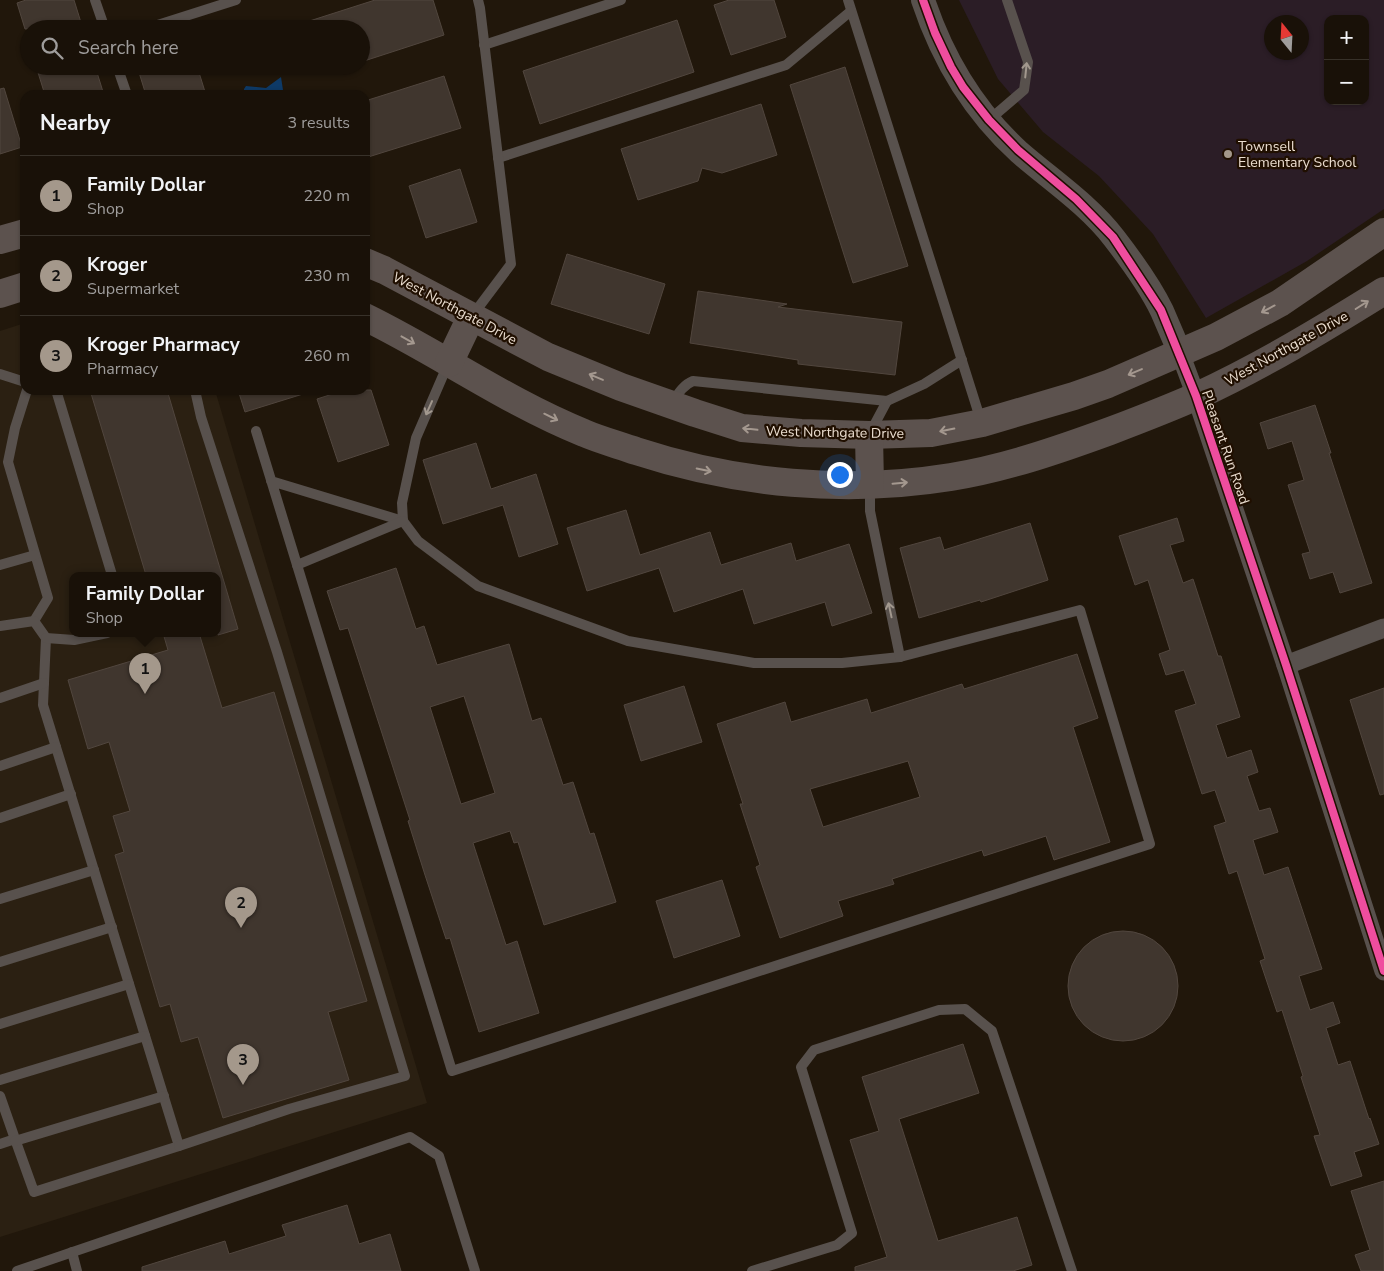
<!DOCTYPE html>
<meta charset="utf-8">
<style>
body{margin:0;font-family:"Nunito Sans",sans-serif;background:#261f16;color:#f1f3f6}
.controls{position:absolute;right:15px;top:15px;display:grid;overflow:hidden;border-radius:10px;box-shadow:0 1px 4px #0004}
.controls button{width:45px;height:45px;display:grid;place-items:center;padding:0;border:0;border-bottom:1px solid #373129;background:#191108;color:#f1f3f6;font:25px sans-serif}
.compass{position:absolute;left:1264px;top:15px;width:45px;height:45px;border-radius:50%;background:#191108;box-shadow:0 1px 4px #0004;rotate:342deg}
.you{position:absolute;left:839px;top:474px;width:18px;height:18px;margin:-12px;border:4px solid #fff;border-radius:50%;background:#1a73e8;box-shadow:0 0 0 8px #1a73e833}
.badge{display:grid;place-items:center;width:32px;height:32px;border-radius:50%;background:#a4988b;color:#111;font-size:16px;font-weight:700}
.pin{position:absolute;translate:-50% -41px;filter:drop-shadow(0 1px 2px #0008)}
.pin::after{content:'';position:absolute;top:26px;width:18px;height:15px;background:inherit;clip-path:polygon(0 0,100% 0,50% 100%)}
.popup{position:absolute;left:69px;top:572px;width:152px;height:65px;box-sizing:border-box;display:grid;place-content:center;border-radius:10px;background:#191108;filter:drop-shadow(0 1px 4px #0005);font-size:16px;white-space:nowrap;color:#9f9d9c}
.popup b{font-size:19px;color:#f1f3f6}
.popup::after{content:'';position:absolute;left:50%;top:100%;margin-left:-10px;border:10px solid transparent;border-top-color:#191108}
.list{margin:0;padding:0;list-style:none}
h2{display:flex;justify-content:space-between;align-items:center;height:65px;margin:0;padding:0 20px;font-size:21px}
h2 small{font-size:16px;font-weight:400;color:#9f9d9c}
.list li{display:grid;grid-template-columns:32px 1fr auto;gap:15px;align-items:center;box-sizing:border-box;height:80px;padding:0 20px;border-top:1px solid #373129}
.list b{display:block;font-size:19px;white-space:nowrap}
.list p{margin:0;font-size:16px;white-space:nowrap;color:#9f9d9c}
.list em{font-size:16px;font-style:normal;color:#9f9d9c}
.icon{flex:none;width:28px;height:28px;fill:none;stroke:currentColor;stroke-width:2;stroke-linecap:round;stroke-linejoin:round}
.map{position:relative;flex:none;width:1384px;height:1271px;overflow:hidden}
.search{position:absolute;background:#191108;box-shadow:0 1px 4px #0004;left:20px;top:20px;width:350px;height:55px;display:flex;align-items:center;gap:12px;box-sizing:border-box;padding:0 18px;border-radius:28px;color:#9f9d9c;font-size:19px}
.panel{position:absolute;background:#191108;box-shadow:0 1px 4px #0004;left:20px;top:90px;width:350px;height:305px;border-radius:15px}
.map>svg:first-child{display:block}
.commercial{fill:#2b2012;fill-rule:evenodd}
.education{fill:#2b1d26;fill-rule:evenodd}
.water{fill:#0e3a67}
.building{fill:#40362e;stroke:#51463e;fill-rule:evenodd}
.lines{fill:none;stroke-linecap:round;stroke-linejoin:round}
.service{stroke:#58514d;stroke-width:10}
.minor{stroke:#58514d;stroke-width:19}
.tertiary{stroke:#58514d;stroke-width:24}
.secondary{stroke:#5c524e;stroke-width:28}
.cycleway-casing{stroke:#200f00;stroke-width:11}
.cycleway{stroke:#ef4d9e;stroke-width:8}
.oneway{stroke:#a2988e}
.oneway2{stroke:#a4988f}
.poi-dot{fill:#a4988b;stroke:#200f00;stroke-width:2}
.labels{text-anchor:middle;stroke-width:4.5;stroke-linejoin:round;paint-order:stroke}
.poi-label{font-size:14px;fill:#ebded0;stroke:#200f00;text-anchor:start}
.street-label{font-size:14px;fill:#ebded0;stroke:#200f00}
</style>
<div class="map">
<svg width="1384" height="1271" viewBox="0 0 1384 1271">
<rect width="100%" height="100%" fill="#21170b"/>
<path class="commercial" d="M 25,323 L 25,390 L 215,390 L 427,1103 L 0,1237 L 0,331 ZM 72,575 L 218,575 L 218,633 L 72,633 Z"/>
<path class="education" d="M 959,0 L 1384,0 L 1384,209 L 1307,261 L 1206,318 L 1153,234 L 1099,176 L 1043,132 L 998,79 ZM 1328,19 L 1365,19 L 1365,101 L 1328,101 ZM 1272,22 L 1302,22 L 1302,52 L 1272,52 Z"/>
<path class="water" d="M 281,77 L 283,90 L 287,95 L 244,95 L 244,89 L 246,86 L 266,88 Z"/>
<g class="building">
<path d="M 26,0 L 74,0 L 83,29 L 25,29 L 17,3 Z"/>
<path d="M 375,0 L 433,0 L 444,35 L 361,62 L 361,29 L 297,29 L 297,25 Z"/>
<path d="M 729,0 L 774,0 L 786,37 L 731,55 L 714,5 Z"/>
<path d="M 677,20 L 694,72 L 540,124 L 523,71 Z"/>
<path d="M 36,66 L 95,66 L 104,95 L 45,95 Z"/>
<path d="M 137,66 L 197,66 L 206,95 L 146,95 Z"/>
<path d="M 845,67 L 908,266 L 853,283 L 790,85 Z"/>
<path d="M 444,76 L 461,128 L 365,158 L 365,101 Z"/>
<path d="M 4,88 L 22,147 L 0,154 L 0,89 Z"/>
<path d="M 761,104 L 777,155 L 722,173 L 702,168 L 698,181 L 638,200 L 621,149 Z"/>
<path d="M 460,169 L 477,222 L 426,238 L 409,186 Z"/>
<path d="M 567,254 L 665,284 L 649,334 L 551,304 Z"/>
<path d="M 698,291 L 787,304 L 778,307 L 902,322 L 895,375 L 798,364 L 798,360 L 690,343 Z"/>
<path d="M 90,390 L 167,390 L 238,629 L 218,635 L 218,575 L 146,575 Z"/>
<path d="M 238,390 L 302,390 L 303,394 L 245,412 Z"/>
<path d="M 345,390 L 371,390 L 389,445 L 338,462 L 317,399 Z"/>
<path d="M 1315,405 L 1331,453 L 1329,453 L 1372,583 L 1340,593 L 1333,572 L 1310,579 L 1302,554 L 1310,552 L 1288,485 L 1304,480 L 1292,441 L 1268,449 L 1260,423 Z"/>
<path d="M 476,443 L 491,489 L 536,474 L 558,544 L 519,557 L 503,505 L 443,524 L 423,460 Z"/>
<path d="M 626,510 L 640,555 L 710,532 L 721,565 L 791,543 L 796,561 L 849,544 L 872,613 L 832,626 L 825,602 L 754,624 L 743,589 L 674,612 L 659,568 L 587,591 L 567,528 Z"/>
<path d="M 1177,518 L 1184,541 L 1170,545 L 1183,583 L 1193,579 L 1218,656 L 1221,656 L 1240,717 L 1216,725 L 1227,758 L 1251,750 L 1258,772 L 1247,776 L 1259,811 L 1270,808 L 1278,832 L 1253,840 L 1264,875 L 1288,867 L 1322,969 L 1299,976 L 1310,1010 L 1333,1002 L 1340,1023 L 1326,1028 L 1338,1065 L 1350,1061 L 1369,1119 L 1370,1118 L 1379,1144 L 1354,1152 L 1362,1176 L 1331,1186 L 1314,1136 L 1320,1135 L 1301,1077 L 1303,1076 L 1282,1010 L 1277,1012 L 1260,961 L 1265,959 L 1237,871 L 1229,874 L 1214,826 L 1226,822 L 1215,790 L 1202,794 L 1175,711 L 1196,704 L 1184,670 L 1166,675 L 1159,654 L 1170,650 L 1148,580 L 1135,585 L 1119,536 Z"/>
<path d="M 1030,523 L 1048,580 L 981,602 L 980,600 L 919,618 L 900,548 L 940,537 L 944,550 Z"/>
<path d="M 396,568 L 416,629 L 424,626 L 437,665 L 509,644 L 532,721 L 541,718 L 563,785 L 573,782 L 590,834 L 594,833 L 616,902 L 544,925 L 518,842 L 514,843 L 510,831 L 473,843 L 506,945 L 517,941 L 539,1013 L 479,1032 L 450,938 L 446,939 L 425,875 L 408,821 L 410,820 L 348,628 L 340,630 L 327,591 ZM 464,696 L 495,793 L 461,804 L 430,707 Z"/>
<path d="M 163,633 L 199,633 L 222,708 L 274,692 L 367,1001 L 328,1012 L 349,1080 L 223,1118 L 198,1037 L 181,1042 L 170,1004 L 160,1007 L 115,855 L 124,852 L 113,816 L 130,811 L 109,742 L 88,749 L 68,680 L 168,650 Z"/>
<path d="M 1077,654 L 1098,718 L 1073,727 L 1110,842 L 1054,860 L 1046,836 L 984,856 L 982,850 L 892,879 L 894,884 L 838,901 L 843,916 L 780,938 L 756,867 L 760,865 L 740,804 L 743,804 L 717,724 L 785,702 L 791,722 L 867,699 L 871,713 L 962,684 L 964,689 ZM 908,761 L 920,797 L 823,827 L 810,789 Z"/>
<path d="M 684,686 L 702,742 L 641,761 L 624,705 Z"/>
<path d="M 1384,688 L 1384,794 L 1380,795 L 1350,700 Z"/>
<path d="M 722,880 L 740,936 L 674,958 L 656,901 Z"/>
<circle cx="1123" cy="986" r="55"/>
<path d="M 963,1044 L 979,1093 L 899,1119 L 938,1241 L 1017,1217 L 1032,1265 L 1013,1271 L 855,1271 L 855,1267 L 887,1257 L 850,1140 L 879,1131 L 862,1077 Z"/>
<path d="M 1384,1181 L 1384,1271 L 1361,1271 L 1355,1255 L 1370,1250 L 1351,1191 Z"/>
<path d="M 347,1205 L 359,1244 L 390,1234 L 401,1271 L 142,1271 L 142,1267 L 225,1241 L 229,1254 L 286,1236 L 282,1225 Z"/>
</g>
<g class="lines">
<g class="service">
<path d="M 95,0 L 105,29"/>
<path d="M 848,0 L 981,421"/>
<path d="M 145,29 L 236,0"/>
<path d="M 484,45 L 621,0"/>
<path d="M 117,66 L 127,95"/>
<path d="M 989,120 L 1024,90 L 1028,62 L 1007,0"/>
<path d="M 498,158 L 786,65 L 851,11"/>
<path d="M 472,316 L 511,264 L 480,8 L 478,0"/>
<path d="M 0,374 L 25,382"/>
<path d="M 27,390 L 15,428 L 8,462 L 48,598 L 34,621"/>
<path d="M 56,390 L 112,575"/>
<path d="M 672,403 C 678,394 683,385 693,381 L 887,401 L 924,384 L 962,360"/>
<path d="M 256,431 C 321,644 387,857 452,1071 L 1150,844 L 1080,610 L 900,657 L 842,663 L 754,663 L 628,641 L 478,586 L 418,541 L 403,521 L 271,481"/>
<path d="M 871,431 L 887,401"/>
<path d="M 870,487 L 870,511 L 900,657"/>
<path d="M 403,521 L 402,503 L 416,438 L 448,364"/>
<path d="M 0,565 L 35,555"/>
<path d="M 297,565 L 403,521"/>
<path d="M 0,626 L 34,621 L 46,638 L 43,705 L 179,1146 L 34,1192 L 15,1139 L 0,1144"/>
<path d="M 46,638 L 74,640 L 107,633"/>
<path d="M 0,698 L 44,683"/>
<path d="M 0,766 L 56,747"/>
<path d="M 0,818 L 71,794"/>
<path d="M 0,899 L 94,870"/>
<path d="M 0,962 L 112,927"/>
<path d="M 0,1024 L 129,984"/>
<path d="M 0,1080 L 145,1036"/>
<path d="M 0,1096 L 15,1139"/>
<path d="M 15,1141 L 164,1096"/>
<path d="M 179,1146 L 289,1109 L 405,1076 L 277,652 L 201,417 L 195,390"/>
<path d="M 72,1252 L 77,1271"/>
<path d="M 17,1271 L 410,1137 L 439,1156 L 475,1271"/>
<path d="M 752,1271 L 837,1245 L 852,1233 L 801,1067 L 814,1050 L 939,1010 L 965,1009 L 992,1031 L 1072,1271"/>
</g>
<g class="minor">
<path d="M 1180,353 L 1196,396 L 1286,665 L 1384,971"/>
<path d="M 1286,665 L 1384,628"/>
</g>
<path class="tertiary" d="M 923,0 C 942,57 974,111 1019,152 C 1050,179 1089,205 1114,238 C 1131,260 1150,286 1162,311 C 1168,325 1174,339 1180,353"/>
<g class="secondary">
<path d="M 0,240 L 25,233"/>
<path d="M 365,262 L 384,270 L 548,357 L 621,387 L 695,413 L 742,428 L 801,433 L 869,435 L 931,433 L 982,423 L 1074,396 L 1108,384 L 1216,337 L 1280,303 L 1384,232"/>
<path d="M 0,294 L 25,286"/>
<path d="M 365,317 C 439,353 507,402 584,433 C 600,440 619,445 636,451 C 737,484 846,494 951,477 C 1006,468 1058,450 1110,431 C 1139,420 1168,409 1197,396 C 1262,366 1323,329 1384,291"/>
<path d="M 449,363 L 471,317"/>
<path d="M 869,435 L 870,485"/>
</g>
<defs>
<path id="cycleway" d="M 923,0 L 935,33 L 951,67 L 963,87 L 989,120 L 1018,150 L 1076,199 L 1113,237 L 1161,310 L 1196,396 L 1286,665 L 1384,971"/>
</defs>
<use href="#cycleway" class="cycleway-casing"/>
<use href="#cycleway" class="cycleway"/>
</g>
<defs><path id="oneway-shaft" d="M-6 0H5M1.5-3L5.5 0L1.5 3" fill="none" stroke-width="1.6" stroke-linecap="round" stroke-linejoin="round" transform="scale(1.25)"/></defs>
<g class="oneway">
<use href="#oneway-shaft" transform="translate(1026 70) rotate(-84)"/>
<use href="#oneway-shaft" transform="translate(429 408) rotate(114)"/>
<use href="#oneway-shaft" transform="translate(890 610) rotate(-102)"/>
</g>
<g class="oneway2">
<use href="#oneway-shaft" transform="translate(1362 305) rotate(-32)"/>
<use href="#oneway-shaft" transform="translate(1268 309) rotate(152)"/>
<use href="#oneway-shaft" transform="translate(408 340) rotate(29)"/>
<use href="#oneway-shaft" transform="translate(1135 372) rotate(157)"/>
<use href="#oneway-shaft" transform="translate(596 377) rotate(-157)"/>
<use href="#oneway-shaft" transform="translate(551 417) rotate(26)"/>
<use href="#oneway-shaft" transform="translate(750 429) rotate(-174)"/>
<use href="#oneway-shaft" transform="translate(947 430) rotate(169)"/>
<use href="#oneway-shaft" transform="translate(704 470) rotate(12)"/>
<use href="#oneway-shaft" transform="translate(900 483) rotate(-5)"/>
</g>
<circle class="poi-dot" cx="1228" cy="154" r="5"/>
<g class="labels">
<g class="poi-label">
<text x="1238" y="151">Townsell<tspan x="1238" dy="16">Elementary School</tspan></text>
</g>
<g class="street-label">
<text transform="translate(455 308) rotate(28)" y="5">West Northgate Drive</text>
<text transform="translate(1286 348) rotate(-29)" y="5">West Northgate Drive</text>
<text transform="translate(835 432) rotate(1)" y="5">West Northgate Drive</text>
<text transform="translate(1226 447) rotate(71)" y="5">Pleasant Run Road</text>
</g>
</g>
</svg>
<div class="controls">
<button>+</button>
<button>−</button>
</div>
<svg class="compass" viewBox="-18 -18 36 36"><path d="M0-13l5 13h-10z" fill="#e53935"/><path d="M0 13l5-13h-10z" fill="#9f9d9c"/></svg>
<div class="you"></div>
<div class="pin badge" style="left:145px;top:694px">1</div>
<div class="popup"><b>Family Dollar</b>Shop</div>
<div class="pin badge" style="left:241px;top:928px">2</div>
<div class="pin badge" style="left:243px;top:1085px">3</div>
<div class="search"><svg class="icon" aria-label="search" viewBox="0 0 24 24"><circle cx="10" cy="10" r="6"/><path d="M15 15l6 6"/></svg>Search here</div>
<section class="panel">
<h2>Nearby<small>3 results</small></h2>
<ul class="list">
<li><span class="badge">1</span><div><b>Family Dollar</b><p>Shop</p></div><em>220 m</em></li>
<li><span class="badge">2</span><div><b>Kroger</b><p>Supermarket</p></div><em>230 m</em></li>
<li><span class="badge">3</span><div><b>Kroger Pharmacy</b><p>Pharmacy</p></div><em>260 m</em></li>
</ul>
</section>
</div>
